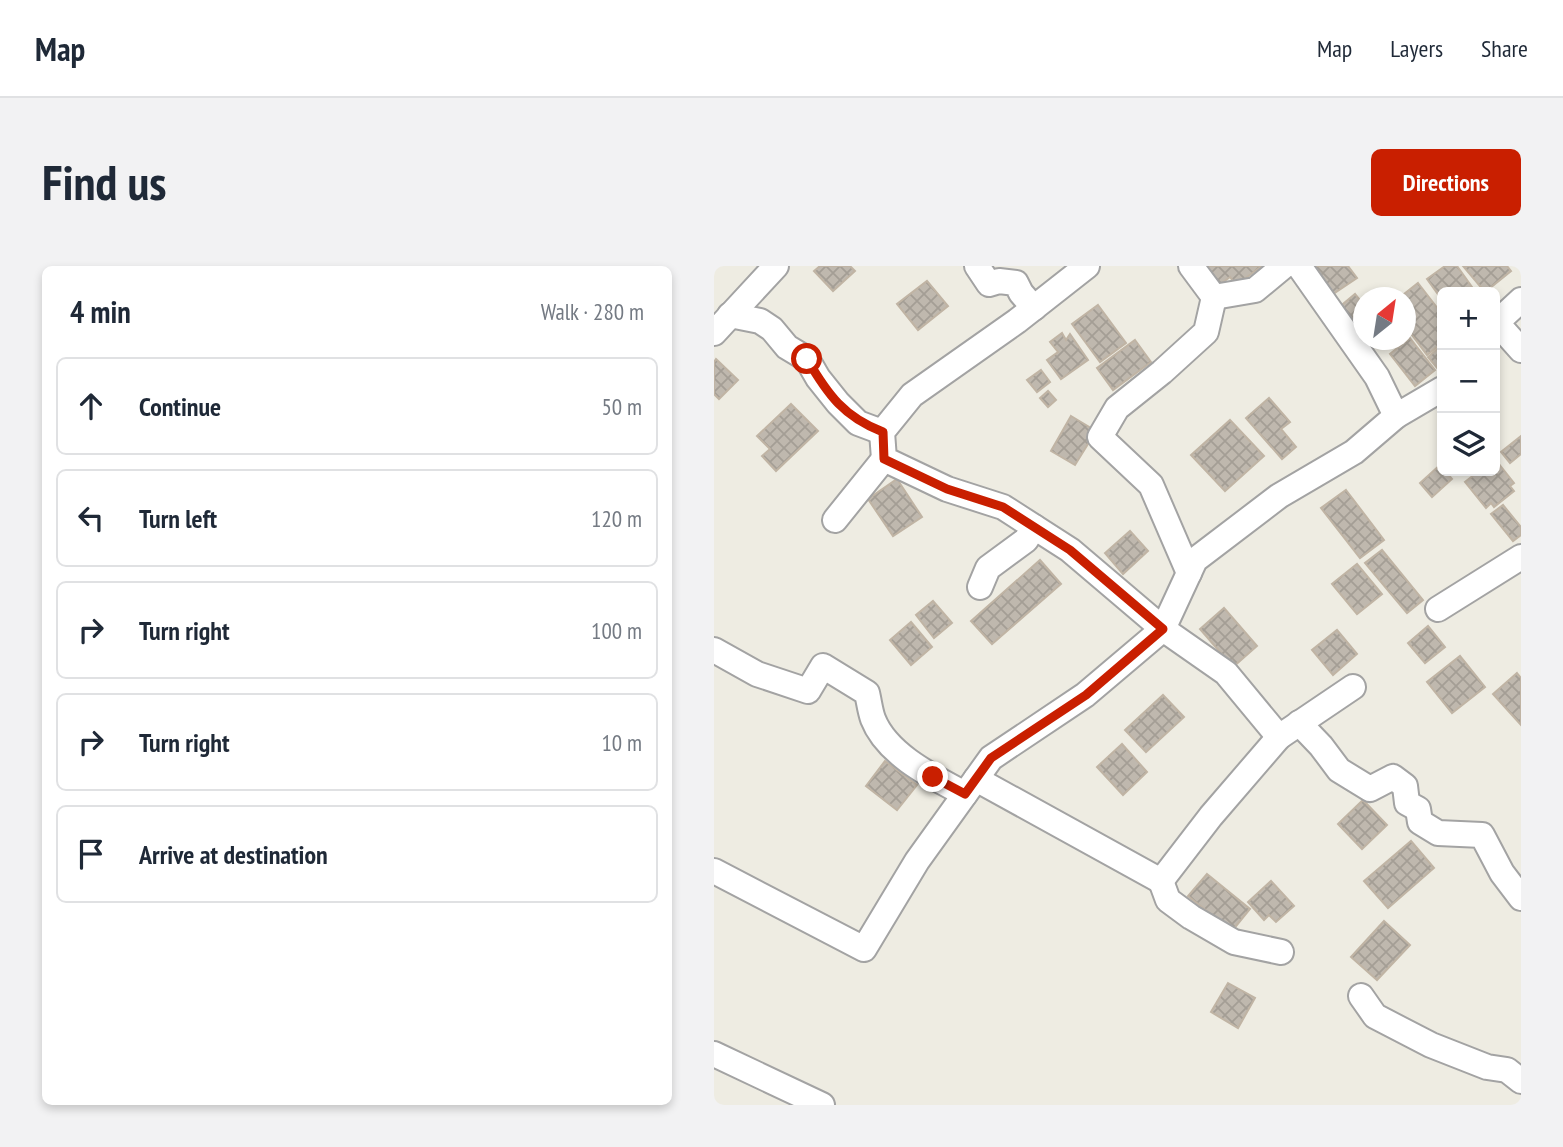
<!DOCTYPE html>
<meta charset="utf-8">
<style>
body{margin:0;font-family:"PT Sans Narrow",sans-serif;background:#f2f2f3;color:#1f2937}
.controls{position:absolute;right:21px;top:21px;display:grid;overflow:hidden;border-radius:10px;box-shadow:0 4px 10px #0003}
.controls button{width:63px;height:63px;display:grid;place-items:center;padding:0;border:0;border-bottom:2px solid #e0e1e3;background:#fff;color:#1f2937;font:35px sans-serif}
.compass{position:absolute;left:639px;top:21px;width:63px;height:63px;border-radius:50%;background:#fff;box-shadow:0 4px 10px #0003;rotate:30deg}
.stop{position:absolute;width:21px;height:21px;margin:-16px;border:5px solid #c91f00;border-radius:50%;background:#fff}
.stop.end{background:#c91f00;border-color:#fff;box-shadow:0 2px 7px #0008}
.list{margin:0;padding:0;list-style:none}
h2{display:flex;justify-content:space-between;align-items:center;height:91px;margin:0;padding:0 28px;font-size:30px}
h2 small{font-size:23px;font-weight:400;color:#747a83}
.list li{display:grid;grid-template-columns:46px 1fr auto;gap:21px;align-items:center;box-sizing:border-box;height:98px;margin:0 14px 14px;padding:0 14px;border:2px solid #e0e1e3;border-radius:10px}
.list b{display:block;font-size:26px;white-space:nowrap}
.list em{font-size:23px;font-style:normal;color:#747a83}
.icon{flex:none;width:38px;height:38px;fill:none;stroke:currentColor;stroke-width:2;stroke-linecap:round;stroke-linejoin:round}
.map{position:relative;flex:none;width:807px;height:839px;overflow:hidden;border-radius:10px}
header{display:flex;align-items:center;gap:42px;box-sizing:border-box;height:98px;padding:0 35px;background:#fff;border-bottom:2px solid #e0e1e3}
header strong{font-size:33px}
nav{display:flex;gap:38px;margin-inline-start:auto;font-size:24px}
.intro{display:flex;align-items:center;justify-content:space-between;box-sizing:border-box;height:168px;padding:0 42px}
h1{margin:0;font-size:49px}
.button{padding:18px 32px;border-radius:10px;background:#c91f00;color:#fff;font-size:24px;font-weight:700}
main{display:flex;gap:42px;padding:0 42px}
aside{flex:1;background:#fff;border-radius:10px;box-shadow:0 4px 10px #0003}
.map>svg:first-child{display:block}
.building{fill:url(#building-cross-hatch);stroke:#c0b4a4;stroke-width:2}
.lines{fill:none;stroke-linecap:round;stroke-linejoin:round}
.minor-casing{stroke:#a3a3a3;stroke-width:28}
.minor{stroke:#fff;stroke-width:24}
.route{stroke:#c91f00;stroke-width:9}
</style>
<header>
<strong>Map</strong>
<nav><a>Map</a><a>Layers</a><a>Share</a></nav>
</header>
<div class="intro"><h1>Find us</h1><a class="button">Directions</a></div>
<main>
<aside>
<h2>4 min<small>Walk · 280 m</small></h2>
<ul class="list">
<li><svg class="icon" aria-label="ahead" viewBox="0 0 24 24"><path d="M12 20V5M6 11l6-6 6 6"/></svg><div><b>Continue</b></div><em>50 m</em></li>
<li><svg class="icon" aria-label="left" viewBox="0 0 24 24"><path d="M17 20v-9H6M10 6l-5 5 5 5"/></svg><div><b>Turn left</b></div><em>120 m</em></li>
<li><svg class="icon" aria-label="right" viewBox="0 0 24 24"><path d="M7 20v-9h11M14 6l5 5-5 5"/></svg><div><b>Turn right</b></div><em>100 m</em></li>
<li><svg class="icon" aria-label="right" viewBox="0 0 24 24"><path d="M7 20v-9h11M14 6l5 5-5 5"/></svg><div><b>Turn right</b></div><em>10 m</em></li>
<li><svg class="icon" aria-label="arrive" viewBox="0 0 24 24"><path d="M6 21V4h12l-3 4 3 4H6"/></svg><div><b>Arrive at destination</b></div></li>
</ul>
</aside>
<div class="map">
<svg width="807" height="839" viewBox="0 0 807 839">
<defs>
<pattern id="building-cross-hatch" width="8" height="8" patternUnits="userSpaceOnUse" patternTransform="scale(1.75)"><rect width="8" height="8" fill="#bfb8ae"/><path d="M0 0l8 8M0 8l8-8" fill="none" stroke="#a49e95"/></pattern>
</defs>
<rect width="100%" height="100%" fill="#eeece2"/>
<g class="building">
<path d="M 106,0 L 136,0 L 141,5 L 119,25 L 100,5 Z"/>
<path d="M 490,0 L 548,0 L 522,19 L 516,11 L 504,20 Z"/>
<path d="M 592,0 L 634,0 L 643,12 L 613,32 Z"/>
<path d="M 731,0 L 743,0 L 758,21 L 751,26 L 728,26 L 728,34 L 713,13 Z"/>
<path d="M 749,0 L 793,0 L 797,5 L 771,26 Z"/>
<path d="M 213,15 L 234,40 L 204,64 L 183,38 Z"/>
<path d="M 704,17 L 728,48 L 728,77 L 713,89 L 692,61 L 692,32 L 685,32 Z"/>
<path d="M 641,28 L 650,39 L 650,60 L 642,67 L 623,43 Z"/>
<path d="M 384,39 L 412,77 L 386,96 L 358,58 Z"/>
<path d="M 348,67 L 352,74 L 356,68 L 374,94 L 347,113 L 333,94 L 344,86 L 336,76 Z"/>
<path d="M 696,72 L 721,104 L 701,120 L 676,88 Z"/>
<path d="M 421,74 L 437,96 L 399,124 L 383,102 Z"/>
<path d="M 728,79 L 728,99 L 724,103 L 714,91 Z"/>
<path d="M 2,93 L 24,114 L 5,133 L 0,128 L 0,96 Z"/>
<path d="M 327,104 L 336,116 L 323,126 L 313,114 Z"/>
<path d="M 334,125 L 342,134 L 334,141 L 326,132 Z"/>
<path d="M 555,132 L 576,156 L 567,163 L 582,181 L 568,193 L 532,152 Z"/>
<path d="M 77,138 L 104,165 L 62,205 L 48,190 L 56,183 L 43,170 Z"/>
<path d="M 357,150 L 382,165 L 361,199 L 337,185 Z"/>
<path d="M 516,154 L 550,190 L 511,225 L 477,189 Z"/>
<path d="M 807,170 L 807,188 L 796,197 L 787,186 Z"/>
<path d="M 781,193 L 800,217 L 796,220 L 800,225 L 780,241 L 777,237 L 772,242 L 751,216 L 765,205 L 781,205 Z"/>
<path d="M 726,199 L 738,213 L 718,231 L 706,217 Z"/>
<path d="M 183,213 L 208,251 L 179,270 L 154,233 Z"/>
<path d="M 632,224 L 670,274 L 646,292 L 607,242 Z"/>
<path d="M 789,239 L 807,261 L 807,269 L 799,275 L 777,248 Z"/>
<path d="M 416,265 L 434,285 L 409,308 L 391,287 Z"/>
<path d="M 668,284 L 709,334 L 693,347 L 651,297 Z"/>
<path d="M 326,294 L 347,318 L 278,378 L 257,355 Z"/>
<path d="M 643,298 L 668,328 L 643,348 L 618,318 Z"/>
<path d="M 219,335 L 238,357 L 220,372 L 202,349 Z"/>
<path d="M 510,342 L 543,380 L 519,401 L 486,363 Z"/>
<path d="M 197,356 L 218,381 L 197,399 L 176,374 Z"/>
<path d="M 714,360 L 731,381 L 711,397 L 694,377 Z"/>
<path d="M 623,364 L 643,388 L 619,409 L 598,384 Z"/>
<path d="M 746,390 L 771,421 L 738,447 L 713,416 Z"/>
<path d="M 803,407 L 807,412 L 807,459 L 779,428 Z"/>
<path d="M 449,429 L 470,451 L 432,486 L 411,464 Z"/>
<path d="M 408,478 L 433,506 L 409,529 L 383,501 Z"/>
<path d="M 171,495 L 203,519 L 183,544 L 152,520 Z"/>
<path d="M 649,534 L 673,559 L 648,583 L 624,558 Z"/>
<path d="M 697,575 L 720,602 L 674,642 L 650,615 Z"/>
<path d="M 493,608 L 536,643 L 518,665 L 474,630 Z"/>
<path d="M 557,615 L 580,640 L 562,656 L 555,649 L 550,654 L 534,636 Z"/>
<path d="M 670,655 L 696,679 L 663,714 L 637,691 Z"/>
<path d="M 514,717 L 541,732 L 524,762 L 497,746 Z"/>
</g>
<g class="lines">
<defs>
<g id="minor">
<path d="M 263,0 L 275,18 L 285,15 L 302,17 L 307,27 L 320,42"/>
<path d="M 477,0 L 500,31 L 541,24 L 570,0"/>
<path d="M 585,0 L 663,111 L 682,150 L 640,186 L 565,230 L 481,294 L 449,363 L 512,407 L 565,471 L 639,421"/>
<path d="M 16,49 L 46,55 L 58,63 L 73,81 L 93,93 L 104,112 L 124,137 L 144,157 L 168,166"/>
<path d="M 782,56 L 807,84"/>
<path d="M 781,58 L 807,34"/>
<path d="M 0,67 L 62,0"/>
<path d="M 682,150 L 728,123"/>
<path d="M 121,254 L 170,193"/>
<path d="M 475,307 L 437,219 L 386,171 L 403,142 L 448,106 L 492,66 L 500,31"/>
<path d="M 266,321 L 274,302 L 312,274 L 320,261"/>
<path d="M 724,343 L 807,291"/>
<path d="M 0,384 L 43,408 L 94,425 L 109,400 L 153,427 C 155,435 156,445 159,453 C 173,489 219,511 251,528"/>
<path d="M 585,457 L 607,480 L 625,504 L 656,523 L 679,511 L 691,520 L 693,537 L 704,543 L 706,556 L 724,567 L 768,569 L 788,607 L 807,632"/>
<path d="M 262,513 L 447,615 L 497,550 L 565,471"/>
<path d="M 0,605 L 150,683 L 203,595 L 277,492 L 371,429 L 449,363 L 356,284 L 289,241 L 233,223 L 170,193 L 168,166 L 198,129 L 303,55 L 373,0"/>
<path d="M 447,615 L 454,634 L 477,651 L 520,676 L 567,686"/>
<path d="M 647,730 L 661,750 L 717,779 L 773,801 L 793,804 L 807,815"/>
<path d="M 0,788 L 108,839"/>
</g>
</defs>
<use href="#minor" class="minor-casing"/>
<use href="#minor" class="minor"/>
</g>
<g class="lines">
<path class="route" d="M 93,93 C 114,129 130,151 169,166 L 170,193 L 233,223 L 289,241 L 356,284 L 449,363 L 372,429 L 277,492 L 251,528 L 219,511"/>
</g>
</svg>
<div class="controls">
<button>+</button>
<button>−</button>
<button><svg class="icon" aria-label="layers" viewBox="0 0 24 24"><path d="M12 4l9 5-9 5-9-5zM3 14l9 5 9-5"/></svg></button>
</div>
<svg class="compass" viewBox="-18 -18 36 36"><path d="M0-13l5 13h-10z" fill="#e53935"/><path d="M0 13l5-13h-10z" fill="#747a83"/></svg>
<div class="stop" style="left:93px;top:93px"></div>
<div class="stop end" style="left:219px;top:511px"></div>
</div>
</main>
